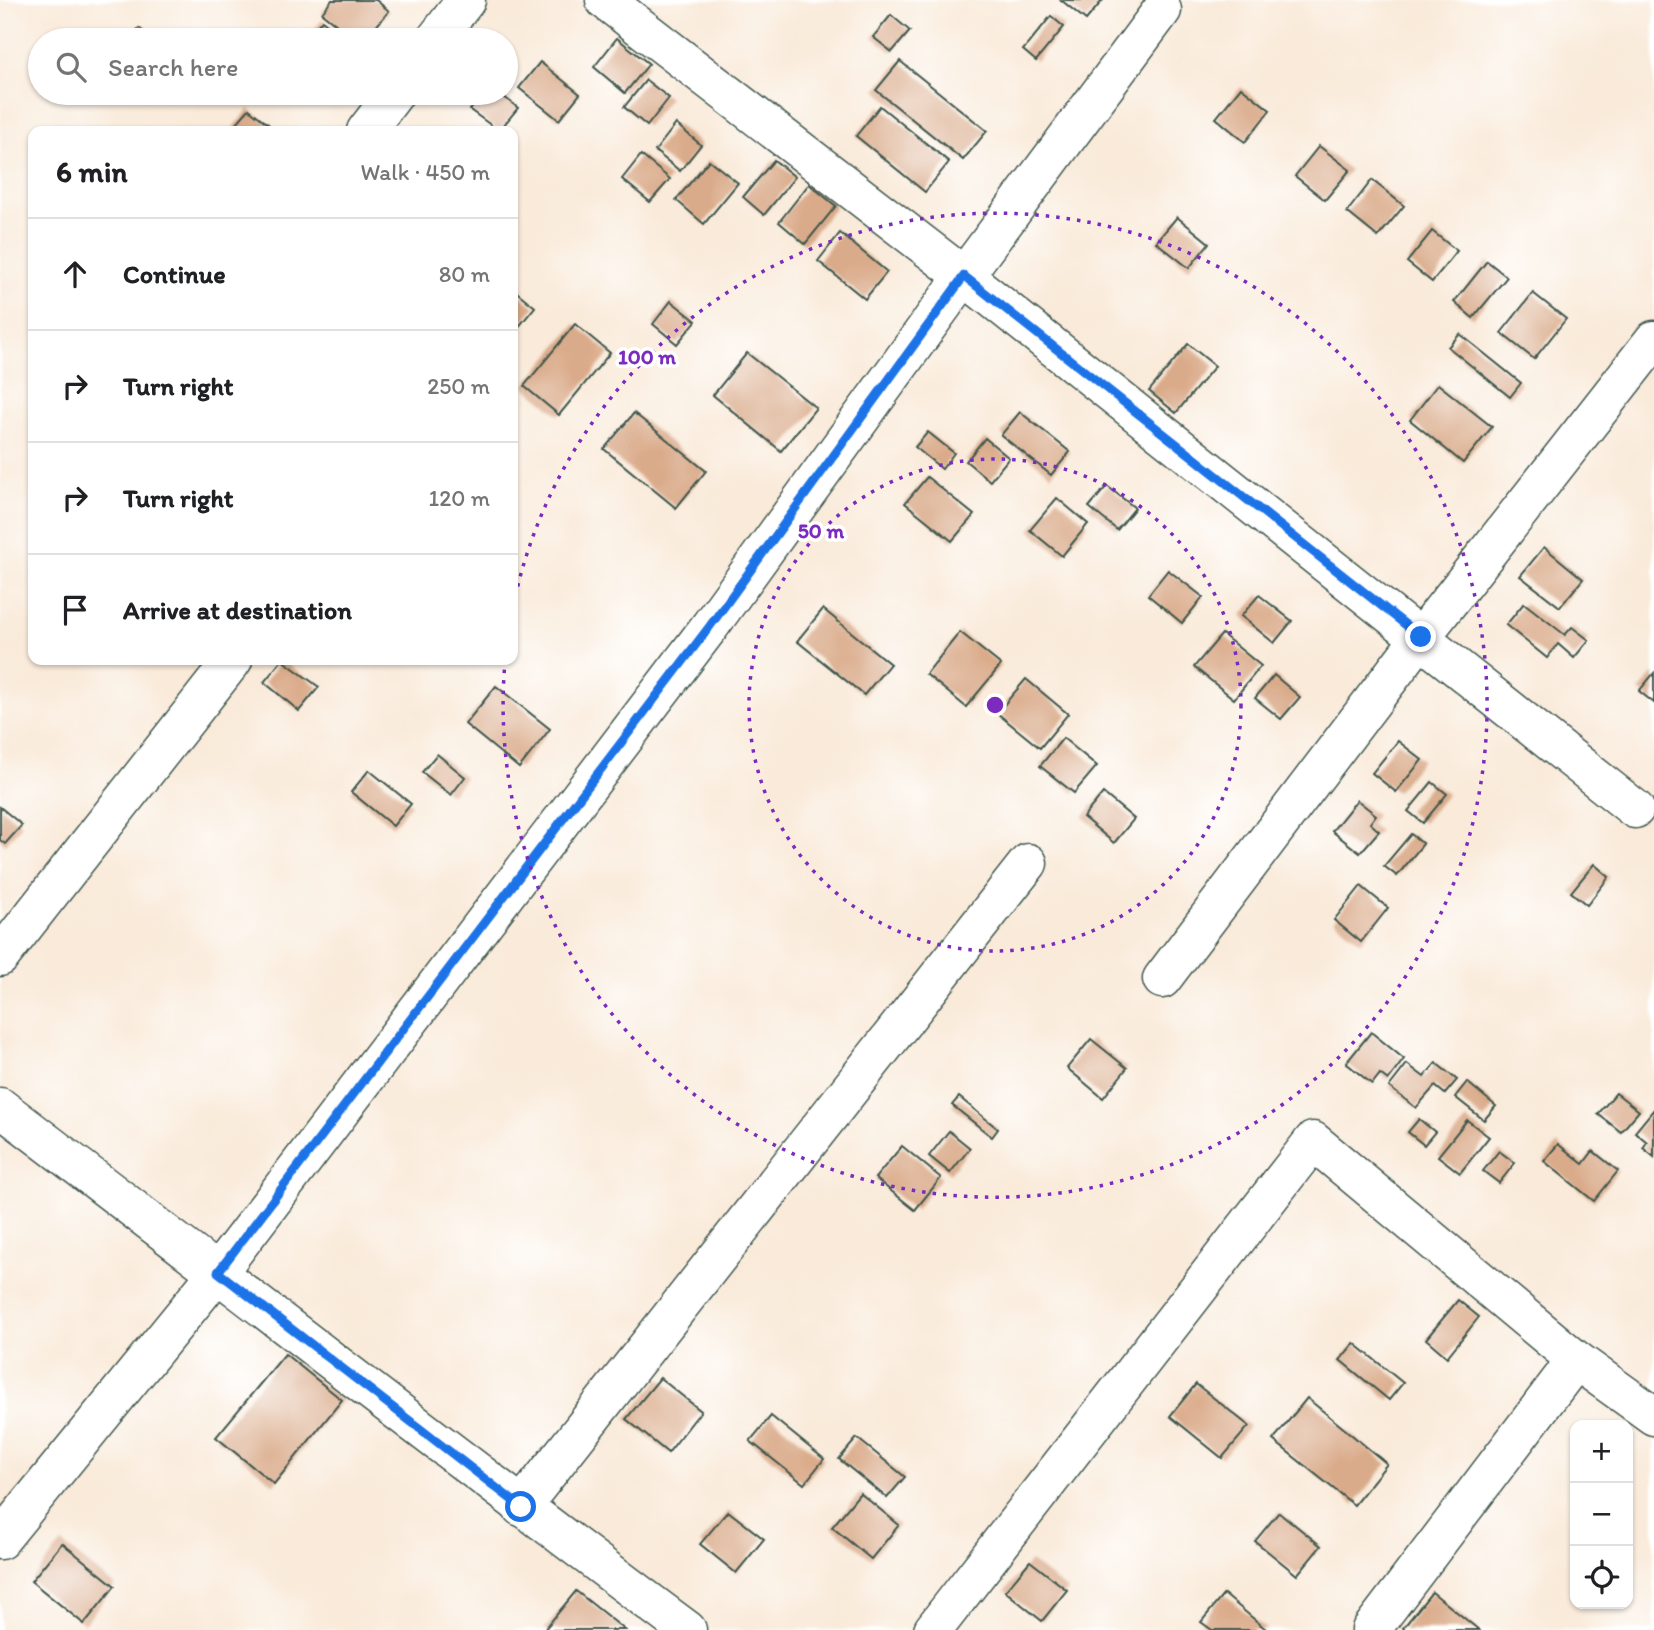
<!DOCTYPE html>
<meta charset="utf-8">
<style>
body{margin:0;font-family:Itim,sans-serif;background:#f2f2f2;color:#202124}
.controls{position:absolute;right:21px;bottom:21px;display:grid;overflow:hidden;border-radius:14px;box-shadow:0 2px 5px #0004}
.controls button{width:63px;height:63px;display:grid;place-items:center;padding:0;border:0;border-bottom:2px solid #e0e0e0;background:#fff;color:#202124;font:35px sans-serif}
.stop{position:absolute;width:21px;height:21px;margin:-16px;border:5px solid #1a73e8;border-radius:50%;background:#fff}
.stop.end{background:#1a73e8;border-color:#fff;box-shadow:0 2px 7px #0008}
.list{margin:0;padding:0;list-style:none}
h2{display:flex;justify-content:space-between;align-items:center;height:91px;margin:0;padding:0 28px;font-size:30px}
h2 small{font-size:23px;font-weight:400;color:#757577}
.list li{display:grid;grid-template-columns:46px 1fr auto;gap:21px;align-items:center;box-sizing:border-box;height:112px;padding:0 28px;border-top:2px solid #e0e0e0}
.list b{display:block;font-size:26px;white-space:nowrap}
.list em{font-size:23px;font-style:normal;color:#757577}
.icon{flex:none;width:38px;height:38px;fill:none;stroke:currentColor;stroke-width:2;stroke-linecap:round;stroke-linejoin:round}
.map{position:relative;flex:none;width:1654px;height:1630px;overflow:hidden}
.search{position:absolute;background:#fff;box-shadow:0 2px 5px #0004;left:28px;top:28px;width:490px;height:77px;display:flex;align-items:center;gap:18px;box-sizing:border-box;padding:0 24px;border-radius:38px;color:#757577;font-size:26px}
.panel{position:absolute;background:#fff;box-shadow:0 2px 5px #0004;left:28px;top:126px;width:490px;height:539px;border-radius:14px}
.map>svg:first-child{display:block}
.building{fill:#daab8a}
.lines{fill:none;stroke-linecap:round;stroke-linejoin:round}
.minor-casing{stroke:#40574d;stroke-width:41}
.minor{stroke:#fff;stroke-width:38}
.route{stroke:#1a73e8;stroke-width:9}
.ring{fill:none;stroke:#7b2cbf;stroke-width:3.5;stroke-dasharray:3.5 7}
.centre{fill:#7b2cbf;stroke:#fff;stroke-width:3.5}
.ring-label{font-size:21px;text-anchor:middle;font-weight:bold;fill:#7b2cbf;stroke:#fff;stroke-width:7;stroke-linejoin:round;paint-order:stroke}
</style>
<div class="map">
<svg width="1654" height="1630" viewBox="0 0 1654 1630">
<rect width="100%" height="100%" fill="#fff"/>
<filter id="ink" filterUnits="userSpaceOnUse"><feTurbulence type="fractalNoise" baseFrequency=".0143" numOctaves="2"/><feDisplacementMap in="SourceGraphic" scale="14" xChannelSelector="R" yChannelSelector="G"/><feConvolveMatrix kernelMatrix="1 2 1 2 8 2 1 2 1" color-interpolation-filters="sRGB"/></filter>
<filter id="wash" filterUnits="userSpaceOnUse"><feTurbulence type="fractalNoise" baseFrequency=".00686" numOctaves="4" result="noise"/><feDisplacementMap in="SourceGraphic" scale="28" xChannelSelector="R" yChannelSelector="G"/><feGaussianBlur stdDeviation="1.57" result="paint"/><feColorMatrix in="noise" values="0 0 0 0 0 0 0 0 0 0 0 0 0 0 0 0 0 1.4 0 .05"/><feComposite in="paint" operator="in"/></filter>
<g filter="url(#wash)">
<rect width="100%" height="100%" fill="#f9ead9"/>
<g id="blocks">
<g class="building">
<path d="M 332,0 L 376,0 L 389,11 L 365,40 L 356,40 L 322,13 Z"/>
<path d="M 1061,0 L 1103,0 L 1086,20 Z"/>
<path d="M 891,15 L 910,31 L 892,52 L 873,37 Z"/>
<path d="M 1051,16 L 1064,27 L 1036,61 L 1023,50 Z"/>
<path d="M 322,20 L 347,40 L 305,40 Z"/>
<path d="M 139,28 L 154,40 L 129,40 Z"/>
<path d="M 617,38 L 649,64 L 625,93 L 594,67 Z"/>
<path d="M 900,61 L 987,131 L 963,160 L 876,90 Z"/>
<path d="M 540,62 L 580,94 L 559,120 L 519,88 Z"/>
<path d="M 646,80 L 669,98 L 647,126 L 624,107 Z"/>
<path d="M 1241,87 L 1270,110 L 1245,142 L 1216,118 Z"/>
<path d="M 484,93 L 499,93 L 518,108 L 499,131 L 470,110 Z"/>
<path d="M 880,106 L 949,162 L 925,192 L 856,136 Z"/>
<path d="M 249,109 L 277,131 L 230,131 Z"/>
<path d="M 676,124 L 701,145 L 680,171 L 655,151 Z"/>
<path d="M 1319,146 L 1350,170 L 1325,200 L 1295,176 Z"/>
<path d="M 641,155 L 670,179 L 650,202 L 622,179 Z"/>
<path d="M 709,160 L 738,183 L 704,224 L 676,200 Z"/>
<path d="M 774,160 L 795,177 L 764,215 L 743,197 Z"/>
<path d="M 1372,180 L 1404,206 L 1378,237 L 1347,212 Z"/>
<path d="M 809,184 L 836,206 L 805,244 L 779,222 Z"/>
<path d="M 1177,217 L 1209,243 L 1189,268 L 1156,242 Z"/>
<path d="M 1432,231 L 1457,251 L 1432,282 L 1407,262 Z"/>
<path d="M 840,233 L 887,272 L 865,299 L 818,261 Z"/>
<path d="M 1487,261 L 1507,277 L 1473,318 L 1454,302 Z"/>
<path d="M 513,289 L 535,307 L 513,334 Z"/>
<path d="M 1533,293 L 1566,319 L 1534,359 L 1501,333 Z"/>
<path d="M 671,301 L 696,321 L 677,344 L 653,324 Z"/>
<path d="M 575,324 L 610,353 L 559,415 L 524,386 Z"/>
<path d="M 1460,334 L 1521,383 L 1510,397 L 1448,347 Z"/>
<path d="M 1188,344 L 1215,366 L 1176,413 L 1149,391 Z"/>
<path d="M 747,353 L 816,408 L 781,451 L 713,395 Z"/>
<path d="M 1438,384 L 1492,427 L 1463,463 L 1410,420 Z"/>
<path d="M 1020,412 L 1070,452 L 1051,475 L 1001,435 Z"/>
<path d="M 634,413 L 706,471 L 676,508 L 604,449 Z"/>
<path d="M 928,432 L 954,453 L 942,469 L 915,447 Z"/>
<path d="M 985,438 L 1009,458 L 990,481 L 966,461 Z"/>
<path d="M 927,477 L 974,515 L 952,541 L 905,503 Z"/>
<path d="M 1107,486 L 1135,508 L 1117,530 L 1089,507 Z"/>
<path d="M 1057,498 L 1088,524 L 1062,556 L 1030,530 Z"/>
<path d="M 1544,547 L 1583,579 L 1560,607 L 1520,576 Z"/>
<path d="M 1168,570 L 1203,597 L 1182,623 L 1148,595 Z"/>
<path d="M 1259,595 L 1292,621 L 1274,643 L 1241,616 Z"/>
<path d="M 1524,603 L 1565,635 L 1572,627 L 1589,640 L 1574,658 L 1558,644 L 1547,658 L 1506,625 Z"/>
<path d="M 823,609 L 890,664 L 864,695 L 797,641 Z"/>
<path d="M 960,632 L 1001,665 L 966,707 L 926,674 Z"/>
<path d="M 1222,634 L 1261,666 L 1234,699 L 1194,667 Z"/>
<path d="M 282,660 L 319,687 L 299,711 L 264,682 Z"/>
<path d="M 1654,673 L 1654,703 L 1639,691 Z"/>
<path d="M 1274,675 L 1300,697 L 1281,719 L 1255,698 Z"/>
<path d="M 1026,679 L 1068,714 L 1040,748 L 997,713 Z"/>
<path d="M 496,686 L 550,729 L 519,768 L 465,724 Z"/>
<path d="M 1063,738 L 1097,766 L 1074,793 L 1040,766 Z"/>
<path d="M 1398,741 L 1422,760 L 1396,792 L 1372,773 Z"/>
<path d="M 437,754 L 465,777 L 451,795 L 422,772 Z"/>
<path d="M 369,770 L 411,804 L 393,826 L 351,792 Z"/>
<path d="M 1432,782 L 1447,794 L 1423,823 L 1408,811 Z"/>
<path d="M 1103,793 L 1134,819 L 1114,843 L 1083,817 Z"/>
<path d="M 1357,800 L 1376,815 L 1370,823 L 1379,831 L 1360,853 L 1332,831 Z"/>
<path d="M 0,807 L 22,825 L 5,844 L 0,840 Z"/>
<path d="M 1411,834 L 1423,844 L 1397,876 L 1384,866 Z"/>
<path d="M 1594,864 L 1609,877 L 1587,905 L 1571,892 Z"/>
<path d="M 1361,886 L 1388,908 L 1361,942 L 1334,920 Z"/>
<path d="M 1371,1032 L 1404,1059 L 1388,1080 L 1380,1074 L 1372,1084 L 1346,1063 Z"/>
<path d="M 1091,1039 L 1127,1068 L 1103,1098 L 1067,1068 Z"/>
<path d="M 1436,1063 L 1457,1080 L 1445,1094 L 1435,1086 L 1416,1108 L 1389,1087 L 1407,1064 L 1424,1077 Z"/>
<path d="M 1467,1082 L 1496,1106 L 1484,1120 L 1455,1097 Z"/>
<path d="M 1616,1093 L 1639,1111 L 1621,1132 L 1598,1114 Z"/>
<path d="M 959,1097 L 998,1129 L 992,1137 L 952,1105 Z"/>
<path d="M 1654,1109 L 1654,1157 L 1643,1148 L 1647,1142 L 1635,1132 Z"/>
<path d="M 1419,1119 L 1435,1132 L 1424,1145 L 1408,1132 Z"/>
<path d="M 1467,1120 L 1489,1137 L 1460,1173 L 1438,1156 Z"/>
<path d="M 949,1131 L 970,1148 L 950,1173 L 929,1156 Z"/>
<path d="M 1558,1144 L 1583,1164 L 1593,1151 L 1618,1171 L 1594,1201 L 1544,1161 Z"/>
<path d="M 902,1146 L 941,1178 L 915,1210 L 875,1178 Z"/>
<path d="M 1499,1151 L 1515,1163 L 1499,1183 L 1483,1171 Z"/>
<path d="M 1458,1300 L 1479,1317 L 1447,1357 L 1426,1339 Z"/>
<path d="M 1354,1343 L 1403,1383 L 1389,1400 L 1340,1360 Z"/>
<path d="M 285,1354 L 342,1400 L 274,1484 L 216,1437 Z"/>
<path d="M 660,1378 L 701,1411 L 668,1453 L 626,1419 Z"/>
<path d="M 1196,1384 L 1249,1426 L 1222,1458 L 1170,1416 Z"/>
<path d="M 1307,1398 L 1387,1464 L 1354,1505 L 1273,1440 Z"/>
<path d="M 771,1416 L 824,1459 L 804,1484 L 750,1441 Z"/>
<path d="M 857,1438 L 905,1477 L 887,1498 L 839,1459 Z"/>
<path d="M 860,1493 L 899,1525 L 871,1559 L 832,1527 Z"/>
<path d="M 728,1511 L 764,1539 L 736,1573 L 700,1544 Z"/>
<path d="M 1279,1512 L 1321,1546 L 1297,1575 L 1255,1541 Z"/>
<path d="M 62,1543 L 115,1586 L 84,1624 L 31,1581 Z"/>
<path d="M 1030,1561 L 1067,1590 L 1042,1621 L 1005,1591 Z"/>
<path d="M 576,1591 L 625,1630 L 544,1630 Z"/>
<path d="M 1432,1592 L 1479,1630 L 1405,1630 L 1403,1628 Z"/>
<path d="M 1224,1594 L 1267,1630 L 1212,1630 L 1201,1622 Z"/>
</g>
</g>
</g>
<g filter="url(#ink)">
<use href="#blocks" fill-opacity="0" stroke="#40574d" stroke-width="2"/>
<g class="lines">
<defs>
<g id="minor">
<path d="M 605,0 L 969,280 L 1635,809"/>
<path d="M 435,40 L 466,0"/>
<path d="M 366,131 L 395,93"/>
<path d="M 0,957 L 233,660"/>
<path d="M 1162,979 L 1421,637 L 1654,340"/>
<path d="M 0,1107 C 229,1281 456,1458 687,1630"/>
<path d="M 521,1507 L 1028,863"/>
<path d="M 0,1540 L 218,1272 L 710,626 L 964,276 L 1162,10"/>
<path d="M 933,1630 L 1313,1141 L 1576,1360 L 1654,1416"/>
<path d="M 1371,1630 L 1576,1360"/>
</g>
</defs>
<use href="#minor" class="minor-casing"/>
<use href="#minor" class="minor"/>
</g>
</g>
<g class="lines" filter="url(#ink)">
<path class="route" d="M 521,1507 L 218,1272 L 710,626 L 964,276 L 1421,637"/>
</g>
<g class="ring">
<circle cx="995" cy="705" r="246"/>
<path d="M513 607A492 492 0 1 1 505 662"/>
</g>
<circle cx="995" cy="705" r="10" class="centre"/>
<g class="ring-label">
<text x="647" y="364">100 m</text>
<text x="821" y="538">50 m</text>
</g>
</svg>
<div class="controls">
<button>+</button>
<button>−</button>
<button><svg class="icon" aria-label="locate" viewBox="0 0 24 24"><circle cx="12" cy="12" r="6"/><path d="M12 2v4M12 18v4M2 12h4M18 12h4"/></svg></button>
</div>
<div class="stop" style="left:521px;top:1507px"></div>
<div class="stop end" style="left:1421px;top:637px"></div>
<div class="search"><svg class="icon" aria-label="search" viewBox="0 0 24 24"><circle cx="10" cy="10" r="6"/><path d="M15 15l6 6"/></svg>Search here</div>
<section class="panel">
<h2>6 min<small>Walk · 450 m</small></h2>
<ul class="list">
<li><svg class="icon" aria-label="ahead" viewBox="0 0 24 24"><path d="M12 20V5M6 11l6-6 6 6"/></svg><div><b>Continue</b></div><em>80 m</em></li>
<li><svg class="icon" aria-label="right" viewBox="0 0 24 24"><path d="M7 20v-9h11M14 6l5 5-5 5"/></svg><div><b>Turn right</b></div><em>250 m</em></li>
<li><svg class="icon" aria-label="right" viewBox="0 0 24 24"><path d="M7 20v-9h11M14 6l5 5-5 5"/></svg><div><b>Turn right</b></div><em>120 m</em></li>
<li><svg class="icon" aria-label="arrive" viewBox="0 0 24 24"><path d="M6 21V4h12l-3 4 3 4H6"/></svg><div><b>Arrive at destination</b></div></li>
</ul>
</section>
</div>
